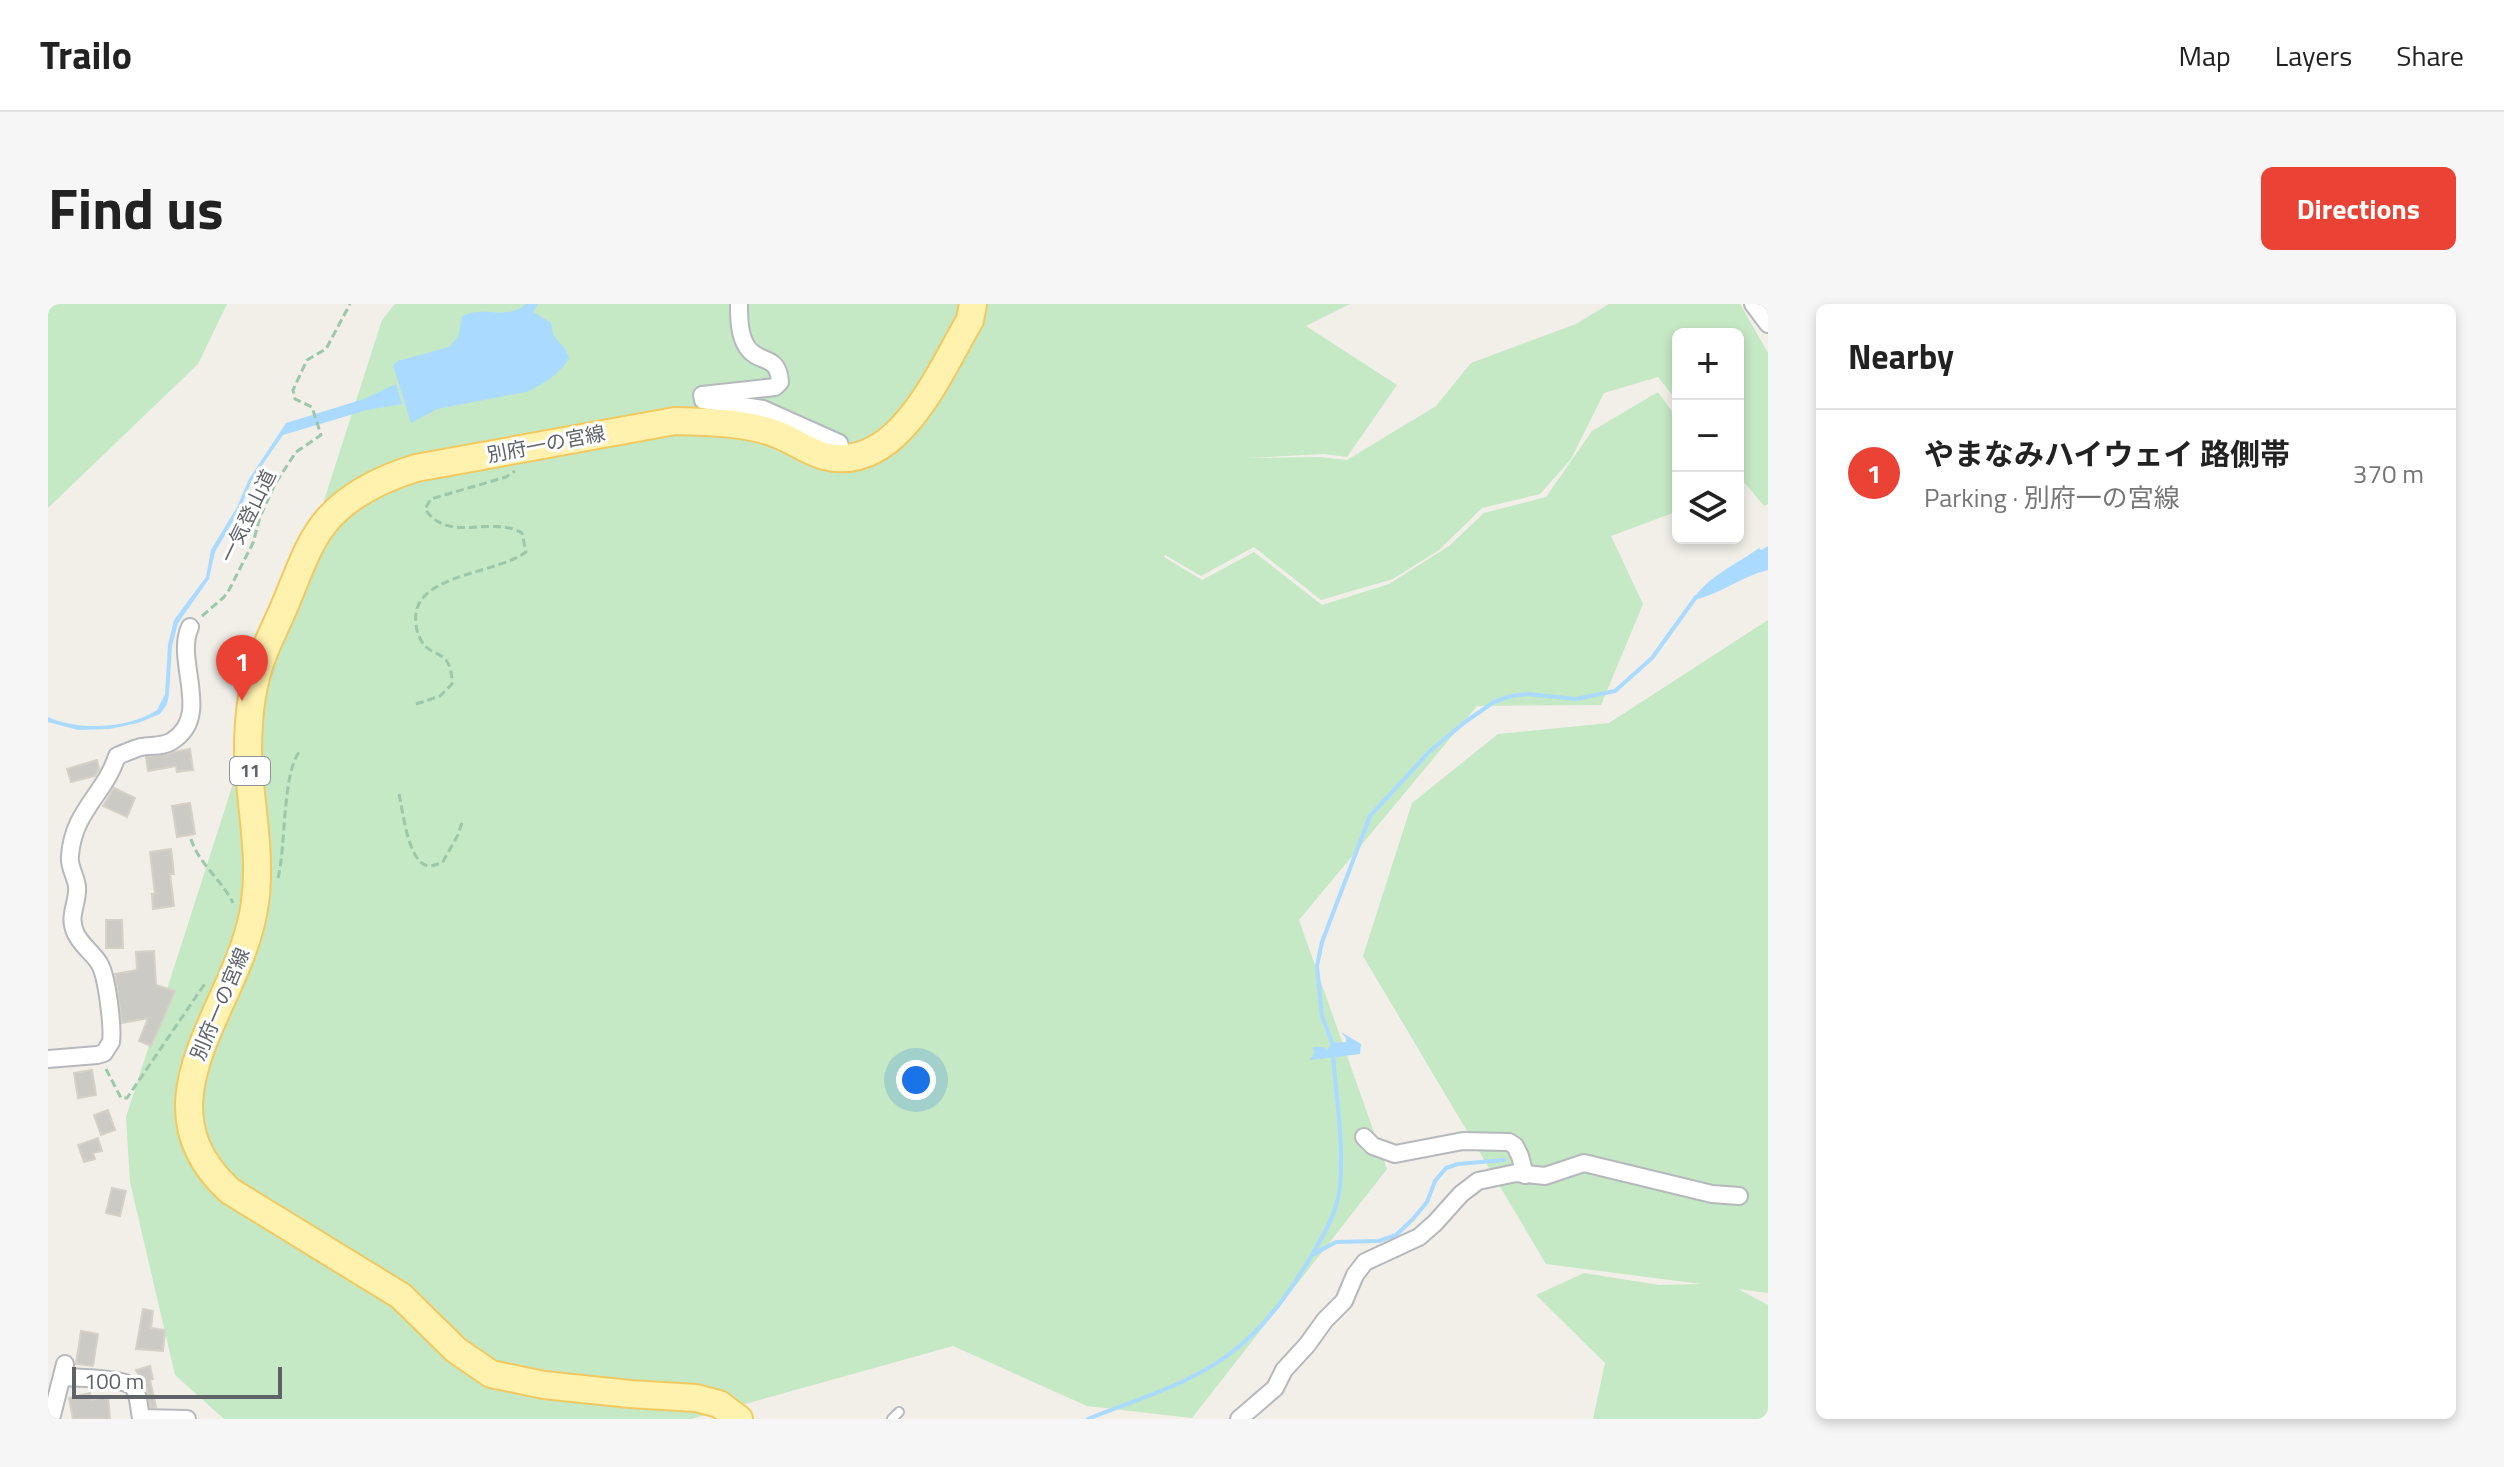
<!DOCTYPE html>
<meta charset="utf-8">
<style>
body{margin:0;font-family:"Titillium Web","Noto Sans JP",sans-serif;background:#f6f6f6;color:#222}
.controls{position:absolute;right:24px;top:24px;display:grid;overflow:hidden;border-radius:12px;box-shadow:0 4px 12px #0003}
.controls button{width:72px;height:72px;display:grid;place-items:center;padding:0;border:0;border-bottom:2px solid #e0e0e0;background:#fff;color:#222;font:40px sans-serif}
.scale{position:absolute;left:24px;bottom:20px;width:210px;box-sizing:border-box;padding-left:8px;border:4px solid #5f6368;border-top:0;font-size:22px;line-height:28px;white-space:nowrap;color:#5f6368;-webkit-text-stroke:6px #fff;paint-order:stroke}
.you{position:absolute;left:868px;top:776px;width:28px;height:28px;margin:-20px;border:6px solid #fff;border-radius:50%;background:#1a73e8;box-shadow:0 0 0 12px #1a73e833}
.badge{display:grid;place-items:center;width:52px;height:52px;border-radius:50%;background:#ea4335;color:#fff;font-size:26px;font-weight:700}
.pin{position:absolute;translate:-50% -66px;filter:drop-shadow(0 2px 4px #0008)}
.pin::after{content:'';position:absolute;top:42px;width:28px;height:24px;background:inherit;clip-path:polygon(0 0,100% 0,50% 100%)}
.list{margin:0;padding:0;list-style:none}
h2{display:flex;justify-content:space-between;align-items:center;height:104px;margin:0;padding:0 32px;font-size:34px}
h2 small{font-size:26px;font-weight:400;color:#767676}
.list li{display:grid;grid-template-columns:52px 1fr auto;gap:24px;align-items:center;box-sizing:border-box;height:128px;padding:0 32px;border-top:2px solid #e0e0e0}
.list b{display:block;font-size:30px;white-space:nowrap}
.list p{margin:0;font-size:26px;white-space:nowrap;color:#767676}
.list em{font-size:26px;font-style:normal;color:#767676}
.icon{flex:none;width:44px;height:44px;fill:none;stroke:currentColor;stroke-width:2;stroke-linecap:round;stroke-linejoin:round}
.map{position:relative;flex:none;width:1720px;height:1115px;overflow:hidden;border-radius:12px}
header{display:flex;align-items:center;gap:48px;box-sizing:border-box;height:112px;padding:0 40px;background:#fff;border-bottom:2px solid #e0e0e0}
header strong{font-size:38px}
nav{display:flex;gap:44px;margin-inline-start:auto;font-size:28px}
.intro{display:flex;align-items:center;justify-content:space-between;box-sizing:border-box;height:192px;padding:0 48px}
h1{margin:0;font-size:56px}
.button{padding:20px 36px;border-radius:12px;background:#ea4335;color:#fff;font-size:28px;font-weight:700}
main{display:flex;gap:48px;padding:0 48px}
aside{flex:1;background:#fff;border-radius:12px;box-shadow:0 4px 12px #0003}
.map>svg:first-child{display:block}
.green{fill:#c5e8c5}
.water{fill:#aadaff}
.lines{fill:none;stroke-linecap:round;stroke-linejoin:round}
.stream{stroke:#aadaff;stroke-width:4}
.building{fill:#cccac5;stroke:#d6d1c6;stroke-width:2}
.lane-casing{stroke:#b5b8bc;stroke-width:12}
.street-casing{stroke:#b5b8bc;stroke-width:20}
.primary-casing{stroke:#f2c960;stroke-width:30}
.path{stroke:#9cc7a9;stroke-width:3;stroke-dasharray:8 4;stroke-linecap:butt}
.lane{stroke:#fff;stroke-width:8}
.street{stroke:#fff;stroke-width:16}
.primary{stroke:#fff2af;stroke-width:26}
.labels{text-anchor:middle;stroke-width:6;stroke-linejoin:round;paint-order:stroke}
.shield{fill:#fff;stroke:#8f9295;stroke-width:2}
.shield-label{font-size:18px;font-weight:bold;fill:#5f6368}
.street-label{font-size:20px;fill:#5f6368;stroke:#fff}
</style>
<header>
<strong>Trailo</strong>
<nav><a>Map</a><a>Layers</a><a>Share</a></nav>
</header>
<div class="intro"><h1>Find us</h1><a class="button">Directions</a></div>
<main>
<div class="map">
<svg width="1720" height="1115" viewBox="0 0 1720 1115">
<rect width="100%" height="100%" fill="#f1efe8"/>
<g class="green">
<path d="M 0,0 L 179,0 L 150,60 L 0,204 Z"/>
<path d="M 347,0 L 1302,0 L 1258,22 L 1349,81 L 1299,153 L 1276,150 L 1197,154 L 1272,153 L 1299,156 L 1388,102 L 1423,59 L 1528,20 L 1561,0 L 1692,0 L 1720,49 L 1720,200 L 1716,202 L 1690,171 L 1690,30 L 1630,30 L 1630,98 L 1610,73 L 1556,89 L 1523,155 L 1492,190 L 1434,204 L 1391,246 L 1345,275 L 1273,296 L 1206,243 L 1153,272 L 1117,251 L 1116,253 L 1154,276 L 1206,248 L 1274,301 L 1341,280 L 1401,242 L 1436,209 L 1498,193 L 1544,127 L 1610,88 L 1630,116 L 1630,207 L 1563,232 L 1595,300 L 1553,401 L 1429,402 L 1251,616 L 1339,865 L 1144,1114 L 1039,1102 L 905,1042 L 643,1115 L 176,1115 L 127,1071 L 82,878 L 78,813 L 334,16 Z"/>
<path d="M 1720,316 L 1720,989 L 1690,985 L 1720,1001 L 1720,1115 L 1545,1115 L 1557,1059 L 1488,991 L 1536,969 L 1611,981 L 1653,980 L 1498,960 L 1315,652 L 1364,499 L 1450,430 L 1561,419 Z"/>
</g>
<g class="water">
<path d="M 478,0 L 490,0 L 485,8 L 503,19 L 505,30 C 511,40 517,41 521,54 C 513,69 493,82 478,88 L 389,105 L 363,119 L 345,61 L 350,57 L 401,43 L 410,33 L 414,13 C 434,0 458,18 478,0 Z"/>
<path d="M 348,80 L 354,100 L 319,106 L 235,131 L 204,176 L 192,205 L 167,248 L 161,275 L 130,319 L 124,342 L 121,390 L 119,400 L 112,410 L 90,419 L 62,425 L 30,426 L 0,418 L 0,413 C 30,427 81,425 109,406 L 117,390 L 120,341 L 126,316 L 158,273 L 163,246 L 189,203 L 201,175 L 238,119 L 316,95 Z"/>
<path d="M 1720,242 L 1720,266 C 1692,273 1671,291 1645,296 C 1658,273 1691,259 1711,244 L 1713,246 Z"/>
<path d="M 1293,728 L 1313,740 L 1312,750 L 1262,756 L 1266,750 L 1265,743 L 1274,743 L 1280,746 L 1283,739 L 1298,738 L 1298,734 Z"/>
</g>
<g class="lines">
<g class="stream">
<path d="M 1285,741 L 1274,712 L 1269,662 L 1274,638 L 1322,512 L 1382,447 L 1417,418 L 1446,398 L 1463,392 L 1480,390 L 1528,395 L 1567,387 L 1604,354 L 1648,293"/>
<path d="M 1266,950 L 1288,938 L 1331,937 L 1348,931 L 1365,915 L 1379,898 L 1387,877 L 1398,864 L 1410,860 L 1456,856"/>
<path d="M 1040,1115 C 1089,1095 1147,1079 1188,1045 C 1219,1020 1241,989 1261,956 C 1274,933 1289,910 1292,883 C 1296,839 1288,794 1285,750"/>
</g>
</g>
<g class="building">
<path d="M 142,445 L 145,466 L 129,468 L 128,462 L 100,467 L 98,453 Z"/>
<path d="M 49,456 L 51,465 L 47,472 L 23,478 L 19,465 Z"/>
<path d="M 66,484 L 87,494 L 79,513 L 55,502 Z"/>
<path d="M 142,499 L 147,530 L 129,533 L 124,502 Z"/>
<path d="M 123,545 L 126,570 L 122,570 L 126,602 L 105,605 L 104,590 L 107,590 L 102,548 Z"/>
<path d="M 58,616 L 74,616 L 75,644 L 58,644 Z"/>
<path d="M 106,647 L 108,681 L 127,687 L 103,742 L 91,737 L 100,714 L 74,719 L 67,670 L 89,666 L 88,648 Z"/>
<path d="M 44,766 L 48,791 L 30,794 L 26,769 Z"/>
<path d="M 60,806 L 67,826 L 53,831 L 46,811 Z"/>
<path d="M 50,834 L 54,847 L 45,849 L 47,855 L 36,858 L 30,841 Z"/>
<path d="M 64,884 L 78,887 L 72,912 L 58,909 Z"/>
<path d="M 95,1005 L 105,1007 L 103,1024 L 117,1026 L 115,1047 L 88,1045 Z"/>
<path d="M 33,1027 L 50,1030 L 45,1062 L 28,1060 Z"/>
<path d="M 102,1062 L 105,1075 L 102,1076 L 108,1103 L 102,1103 L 99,1085 L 88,1066 Z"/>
<path d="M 42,1089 L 43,1096 L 60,1092 L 62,1115 L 25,1115 L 21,1094 Z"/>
</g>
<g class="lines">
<defs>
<path id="lane" d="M 844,1115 L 851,1108"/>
<g id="street">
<path d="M 691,0 C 691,14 691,31 699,43 C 711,61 730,49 732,78 L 727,83 L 654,91 L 655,96 L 715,105 L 791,139 L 796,154"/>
<path d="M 1705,0 L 1720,20"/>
<path d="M 0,755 L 49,751 L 56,749 L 63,738 C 65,723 59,671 51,659 C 45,649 33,641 28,630 C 20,614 28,603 29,588 C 31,576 20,564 22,552 C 25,507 57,490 69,452 C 77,449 85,445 93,443 C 103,441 115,443 124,437 C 165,412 126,357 142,323"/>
<path d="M 1316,833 L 1325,842 L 1347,850 L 1415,837 L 1461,838 L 1467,842 L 1472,852 L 1477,871"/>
<path d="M 16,1073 C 29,1074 77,1074 85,1083 C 91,1090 91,1105 93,1114 L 139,1115"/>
<path d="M 3,1115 L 17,1060"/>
<path d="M 1191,1115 L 1227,1084 L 1236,1066 L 1259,1041 L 1277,1016 L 1296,997 L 1307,971 L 1317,958 L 1371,933 L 1387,919 L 1413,890 L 1430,877 L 1468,869 L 1497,872 L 1536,859 L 1664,890 L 1691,892"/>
</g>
<path id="primary" d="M 691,1115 L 671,1100 L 648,1094 L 582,1090 L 496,1081 L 443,1070 L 408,1046 L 353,992 L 182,887 C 82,796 195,699 207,598 C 214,548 201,496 200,447 C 200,416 204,379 215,351 C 222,332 232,314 239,296 C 251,268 260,238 280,215 C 303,189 336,174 368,164 L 627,117 C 660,118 700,118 731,131 C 746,137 759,147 776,152 C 850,171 892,67 922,16 L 925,0"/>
</defs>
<use href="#lane" class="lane-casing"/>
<use href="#street" class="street-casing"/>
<use href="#primary" class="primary-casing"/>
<g class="path">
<path d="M 154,312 L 176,293 L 181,286 L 205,239 L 212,213 L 227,180 L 248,148 L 273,131 L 264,103 L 247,95 L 245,86 L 259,56 L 278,45 L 302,0"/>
<path d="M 368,400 L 392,392 L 404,380 C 404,371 403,363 398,356 C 393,350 383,348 377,342 C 368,332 365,314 370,302 C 383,270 451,268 478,248 L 474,229 C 443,211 400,240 377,205 L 383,195 L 458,173 L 467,167"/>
<path d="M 351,490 C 355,507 360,560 381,562 C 385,562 389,560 394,559 L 410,531 L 415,515"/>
<path d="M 143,535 C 150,559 174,576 185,599"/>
<path d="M 230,574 C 238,544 234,465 253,446"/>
<path d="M 58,765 L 73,794 L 79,794 L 158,678"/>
</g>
<use href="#lane" class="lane"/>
<use href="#street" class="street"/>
<use href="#primary" class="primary"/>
</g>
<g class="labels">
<rect class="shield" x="182" y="453" width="40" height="28" rx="6"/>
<g class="shield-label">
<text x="202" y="473">11</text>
</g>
<g class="street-label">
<text transform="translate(498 140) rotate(-11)" y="7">別府一の宮線</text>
<text transform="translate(200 212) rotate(-64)" y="7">一気登山道</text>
<text transform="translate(172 700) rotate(-67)" y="7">別府一の宮線</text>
</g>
</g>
</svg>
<div class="controls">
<button>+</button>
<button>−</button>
<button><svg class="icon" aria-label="layers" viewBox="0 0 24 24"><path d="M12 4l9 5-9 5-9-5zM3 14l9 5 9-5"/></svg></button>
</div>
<div class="scale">100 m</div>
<div class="you"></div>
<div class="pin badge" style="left:194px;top:397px">1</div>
</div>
<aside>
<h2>Nearby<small></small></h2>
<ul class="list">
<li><span class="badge">1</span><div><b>やまなみハイウェイ 路側帯</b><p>Parking · 別府一の宮線</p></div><em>370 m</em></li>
</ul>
</aside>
</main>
